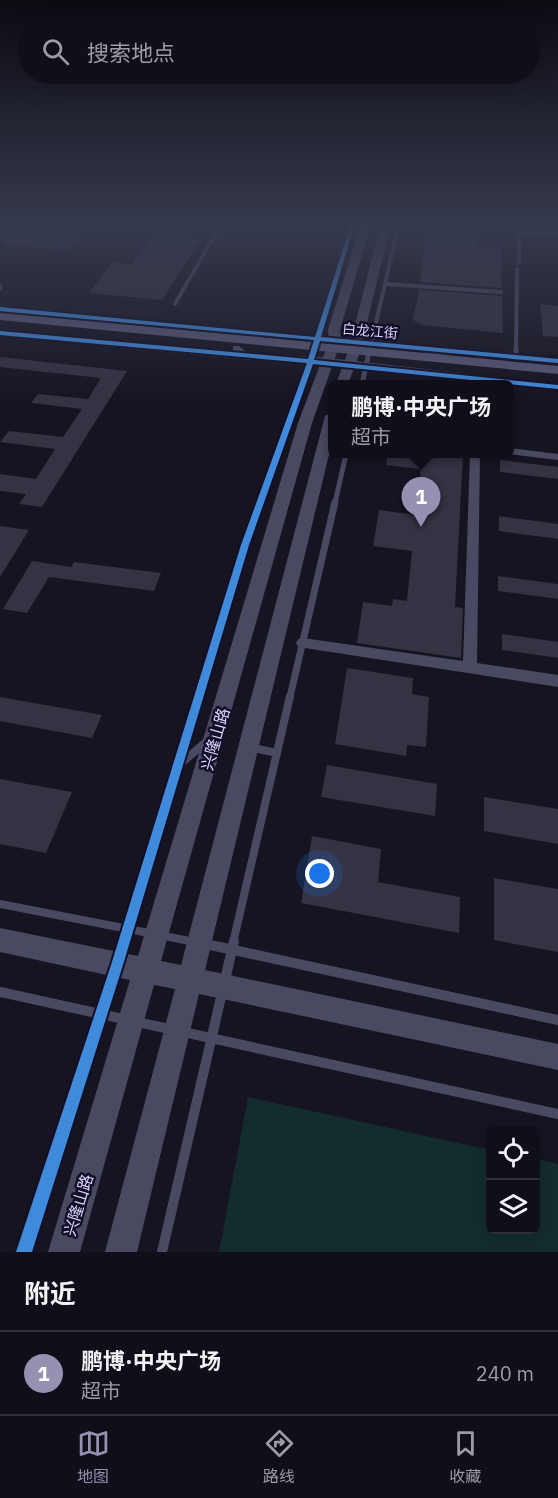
<!DOCTYPE html>
<html lang="zh">
<meta charset="utf-8">
<style>
body{margin:0;font-family:"IBM Plex Sans","Noto Sans SC",sans-serif;background:#1e1d26;color:#f1f3f6}
.controls{position:absolute;right:18px;bottom:18px;display:grid;overflow:hidden;border-radius:9px;box-shadow:0 6px 24px #0002}
.controls button{width:54px;height:54px;display:grid;place-items:center;padding:0;border:0;border-bottom:2px solid #302f38;background:#100f19;color:#f1f3f6;font:30px sans-serif}
.you{position:absolute;left:320px;top:874px;width:21px;height:21px;margin:-15px;border:4px solid #fff;border-radius:50%;background:#1a73e8;box-shadow:0 0 0 9px #1a73e833}
.badge{display:grid;place-items:center;width:39px;height:39px;border-radius:50%;background:#9591b1;color:#fff;font-size:20px;font-weight:700}
.pin{position:absolute;translate:-50% -50px;filter:drop-shadow(0 2px 3px #0008)}
.pin::after{content:'';position:absolute;top:32px;width:21px;height:18px;background:inherit;clip-path:polygon(0 0,100% 0,50% 100%)}
.popup{position:absolute;left:328px;top:380px;width:186px;height:78px;box-sizing:border-box;display:grid;place-content:center;border-radius:9px;background:#100f19;filter:drop-shadow(0 2px 4px #0005);font-size:20px;white-space:nowrap;color:#9c9ca2}
.popup b{font-size:22px;color:#f1f3f6}
.popup::after{content:'';position:absolute;left:50%;top:100%;margin-left:-12px;border:12px solid transparent;border-top-color:#100f19}
.list{margin:0;padding:0;list-style:none}
h2{display:flex;justify-content:space-between;align-items:center;height:78px;margin:0;padding:0 24px;font-size:26px}
h2 small{font-size:20px;font-weight:400;color:#9c9ca2}
.list li{display:grid;grid-template-columns:39px 1fr auto;gap:18px;align-items:center;box-sizing:border-box;height:84px;padding:0 24px;border-top:2px solid #302f38}
.list b{display:block;font-size:22px;white-space:nowrap}
.list p{margin:0;font-size:20px;white-space:nowrap;color:#9c9ca2}
.list em{font-size:20px;font-style:normal;color:#9c9ca2}
.icon{flex:none;width:33px;height:33px;fill:none;stroke:currentColor;stroke-width:2;stroke-linecap:round;stroke-linejoin:round}
.map{position:relative;flex:none;width:558px;height:1252px;overflow:hidden}
.search{position:absolute;background:#100f19;box-shadow:0 6px 24px #0002;left:18px;right:18px;top:18px;height:66px;display:flex;align-items:center;gap:15px;box-sizing:border-box;padding:0 21px;border-radius:33px;color:#9c9ca2;font-size:22px}
.sheet{height:162px;background:#100f19}
nav{display:flex;justify-content:space-around;align-items:center;box-sizing:border-box;height:84px;border-top:2px solid #302f38;background:#100f19;font-size:16px;color:#9c9ca2}
nav a{display:grid;justify-items:center;gap:3px}
nav .on{color:#9591b1}
.map>svg:first-child{display:block}
.green{fill:#132c2d}
.building{fill:#343243}
.lines{fill:none;stroke-linecap:round;stroke-linejoin:round}
.service-far4{stroke:#4a4962;stroke-width:4}
.service-far3{stroke:#4a4962;stroke-width:5}
.service-far2{stroke:#4a4962;stroke-width:7}
.service-far1{stroke:#4a4962;stroke-width:8}
.service{stroke:#4a4962;stroke-width:10}
.minor{fill:#4a4962;fill-rule:evenodd}
.tertiary{fill:#4a4962;fill-rule:evenodd}
.secondary{fill:#575674;fill-rule:evenodd}
.cycleway-casing{stroke:#130f26;stroke-width:4}
.cycleway{fill:#408adc;fill-rule:evenodd}
.labels{text-anchor:middle;stroke-width:5;stroke-linejoin:round;paint-order:stroke}
.far-street-label{font-size:14px;fill:#d9d4ff;stroke:#130f26}
.street-label{font-size:16px;fill:#d9d4ff;stroke:#130f26}
</style>
<div class="map">
<svg width="558" height="1252" viewBox="0 0 558 1252">
<rect width="100%" height="100%" fill="#161421"/>
<path class="green" d="M 248,1097 L 490,1150 L 490,1230 L 536,1230 L 536,1159 L 558,1164 L 558,1252 L 219,1252 Z"/>
<g class="building">
<path d="M 427,227 L 478,227 L 477,247 L 502,249 L 501,288 L 420,282 Z"/>
<path d="M 15,229 L 81,234 L 66,250 L 0,245 Z"/>
<path d="M 152,237 L 201,240 L 162,300 L 89,293 L 113,262 L 132,264 Z"/>
<path d="M 419,290 L 502,296 L 503,333 L 423,325 L 413,320 Z"/>
<path d="M 540,304 L 558,306 L 558,337 L 543,336 Z"/>
<path d="M 0,357 L 127,371 L 42,507 L 19,504 L 26,494 L 0,491 L 0,474 L 36,479 L 55,449 L 0,442 L 9,431 L 63,437 L 82,409 L 31,403 L 38,394 L 88,399 L 101,378 L 0,367 Z"/>
<path d="M 388,453 L 463,453 L 455,607 L 463,608 L 461,658 L 357,643 L 363,602 L 392,606 L 393,599 L 407,601 L 412,551 L 373,546 L 379,510 L 416,515 L 421,469 L 386,465 Z"/>
<path d="M 500,460 L 558,467 L 558,479 L 500,472 Z"/>
<path d="M 499,516 L 558,524 L 558,539 L 499,531 Z"/>
<path d="M 0,526 L 29,530 L 0,577 Z"/>
<path d="M 32,561 L 71,567 L 74,562 L 161,573 L 154,591 L 49,577 L 27,613 L 3,609 Z"/>
<path d="M 498,576 L 558,584 L 558,599 L 498,591 Z"/>
<path d="M 502,634 L 558,642 L 558,658 L 502,650 Z"/>
<path d="M 347,668 L 413,678 L 412,694 L 429,697 L 426,747 L 407,745 L 406,756 L 335,744 Z"/>
<path d="M 0,697 L 102,715 L 92,738 L 0,721 Z"/>
<path d="M 327,765 L 437,784 L 435,816 L 321,797 Z"/>
<path d="M 0,779 L 72,792 L 46,853 L 0,844 Z"/>
<path d="M 484,797 L 558,809 L 558,844 L 484,831 Z"/>
<path d="M 312,836 L 381,849 L 378,882 L 460,897 L 459,933 L 301,903 Z"/>
<path d="M 494,878 L 558,889 L 558,952 L 494,940 Z"/>
</g>
<g class="lines">
<g class="service-far4">
<path d="M 519,229 L 519,263"/>
<path d="M 519,231 L 558,234"/>
<path d="M 386,284 L 501,292"/>
<path d="M 0,286 L 0,289"/>
<path d="M 175,304 L 219,227"/>
<path d="M 0,309 L 431,349"/>
<path d="M 0,333 L 167,349"/>
<path d="M 315,349 L 352,227"/>
<path d="M 370,349 L 398,227"/>
<path d="M 516,349 L 517,269"/>
</g>
<g class="service-far3">
<path d="M 151,348 L 247,357 L 310,359"/>
<path d="M 415,348 L 558,361"/>
<path d="M 516,357 L 516,348"/>
<path d="M 362,384 L 370,348"/>
<path d="M 260,503 L 315,348"/>
<path d="M 335,503 L 346,454"/>
</g>
<g class="service-far2">
<path d="M 199,697 L 260,502"/>
<path d="M 290,697 L 335,502"/>
</g>
<g class="service-far1">
<path d="M 249,747 L 277,753"/>
<path d="M 179,765 L 207,741"/>
<path d="M 0,904 L 200,943"/>
<path d="M 124,943 L 199,696"/>
<path d="M 233,943 L 290,696"/>
</g>
<g class="service">
<path d="M 192,941 L 558,1020"/>
<path d="M 0,992 L 558,1114"/>
<path d="M 24,1252 L 124,941"/>
<path d="M 162,1252 L 234,941"/>
</g>
<g class="minor">
<path d="M 124,317 L 128,320 L 127,322 L 101,329 L 97,326 Z"/>
<path d="M 242,330 L 248,330 L 271,342 L 263,344 L 242,334 Z"/>
<path d="M 233,346 L 239,346 L 252,357 L 244,359 L 233,350 Z"/>
<path d="M 420,347 L 426,347 L 455,359 L 450,362 L 420,351 Z"/>
<path d="M 310,356 L 558,384 L 558,390 L 307,361 L 305,359 Z"/>
<path d="M 510,448 L 558,454 L 558,460 L 507,454 L 510,454 Z"/>
<path d="M 470,454 L 480,454 L 477,663 L 558,675 L 558,687 L 298,647 L 296,643 L 298,639 L 303,638 L 463,661 Z"/>
</g>
<g class="tertiary">
<path d="M 360,227 L 370,227 L 340,330 L 341,341 L 312,423 L 161,961 L 181,965 L 325,416 L 332,412 L 332,442 L 205,970 L 558,1044 L 558,1070 L 199,994 L 137,1252 L 105,1252 L 175,989 L 154,985 L 80,1252 L 48,1252 L 130,980 L 0,952 L 0,928 L 138,956 L 298,423 L 329,341 L 328,330 Z"/>
<path d="M 380,227 L 390,227 L 360,352 L 348,384 L 336,384 L 348,352 Z"/>
</g>
<path class="secondary" d="M 0,312 L 558,366 L 558,374 L 0,320 Z"/>
<defs>
<path id="cycleway" d="M 350,227 L 354,227 L 321,337 L 558,359 L 558,363 L 320,341 L 314,360 L 558,385 L 558,389 L 313,364 L 249,545 L 123,965 L 32,1252 L 16,1252 L 111,965 L 241,545 L 307,363 L 0,335 L 0,331 L 308,359 L 314,340 L 0,311 L 0,307 L 315,337 Z"/>
</defs>
<use href="#cycleway" class="cycleway-casing"/>
<use href="#cycleway" class="cycleway"/>
</g>
<linearGradient id="sky" x2="0" y2="1"><stop stop-color="#0c0b12"/><stop offset="0.56" stop-color="#363a4e"/><stop offset="1" stop-color="#363a4e" stop-opacity="0"/></linearGradient>
<rect width="558" height="402" fill="url(#sky)"/>
<g class="labels">
<g class="far-street-label">
<text transform="translate(370 331) rotate(5)" y="5">白龙江街</text>
</g>
<g class="street-label">
<text transform="translate(215 739) rotate(-74)" y="6">兴隆山路</text>
<text transform="translate(78 1205) rotate(-73)" y="6">兴隆山路</text>
</g>
</g>
</svg>
<div class="controls">
<button><svg class="icon" aria-label="locate" viewBox="0 0 24 24"><circle cx="12" cy="12" r="6"/><path d="M12 2v4M12 18v4M2 12h4M18 12h4"/></svg></button>
<button><svg class="icon" aria-label="layers" viewBox="0 0 24 24"><path d="M12 4l9 5-9 5-9-5zM3 14l9 5 9-5"/></svg></button>
</div>
<div class="you"></div>
<div class="pin badge" style="left:421px;top:527px">1</div>
<div class="popup"><b>鹏博·中央广场</b>超市</div>
<div class="search"><svg class="icon" aria-label="search" viewBox="0 0 24 24"><circle cx="10" cy="10" r="6"/><path d="M15 15l6 6"/></svg>搜索地点</div>
</div>
<section class="sheet">
<h2>附近<small></small></h2>
<ul class="list">
<li><span class="badge">1</span><div><b>鹏博·中央广场</b><p>超市</p></div><em>240 m</em></li>
</ul>
</section>
<nav>
<a class="on"><svg class="icon" aria-label="map" viewBox="0 0 24 24"><path d="M3 6l6-2 6 2 6-2v14l-6 2-6-2-6 2zM9 4v14M15 6v14"/></svg>地图</a>
<a><svg class="icon" aria-label="directions" viewBox="0 0 24 24"><path d="M12 3l9 9-9 9-9-9zM9 14v-3h6M13 9l2 2-2 2"/></svg>路线</a>
<a><svg class="icon" aria-label="saved" viewBox="0 0 24 24"><path d="M7 4h10v16l-5-4-5 4z"/></svg>收藏</a>
</nav>
